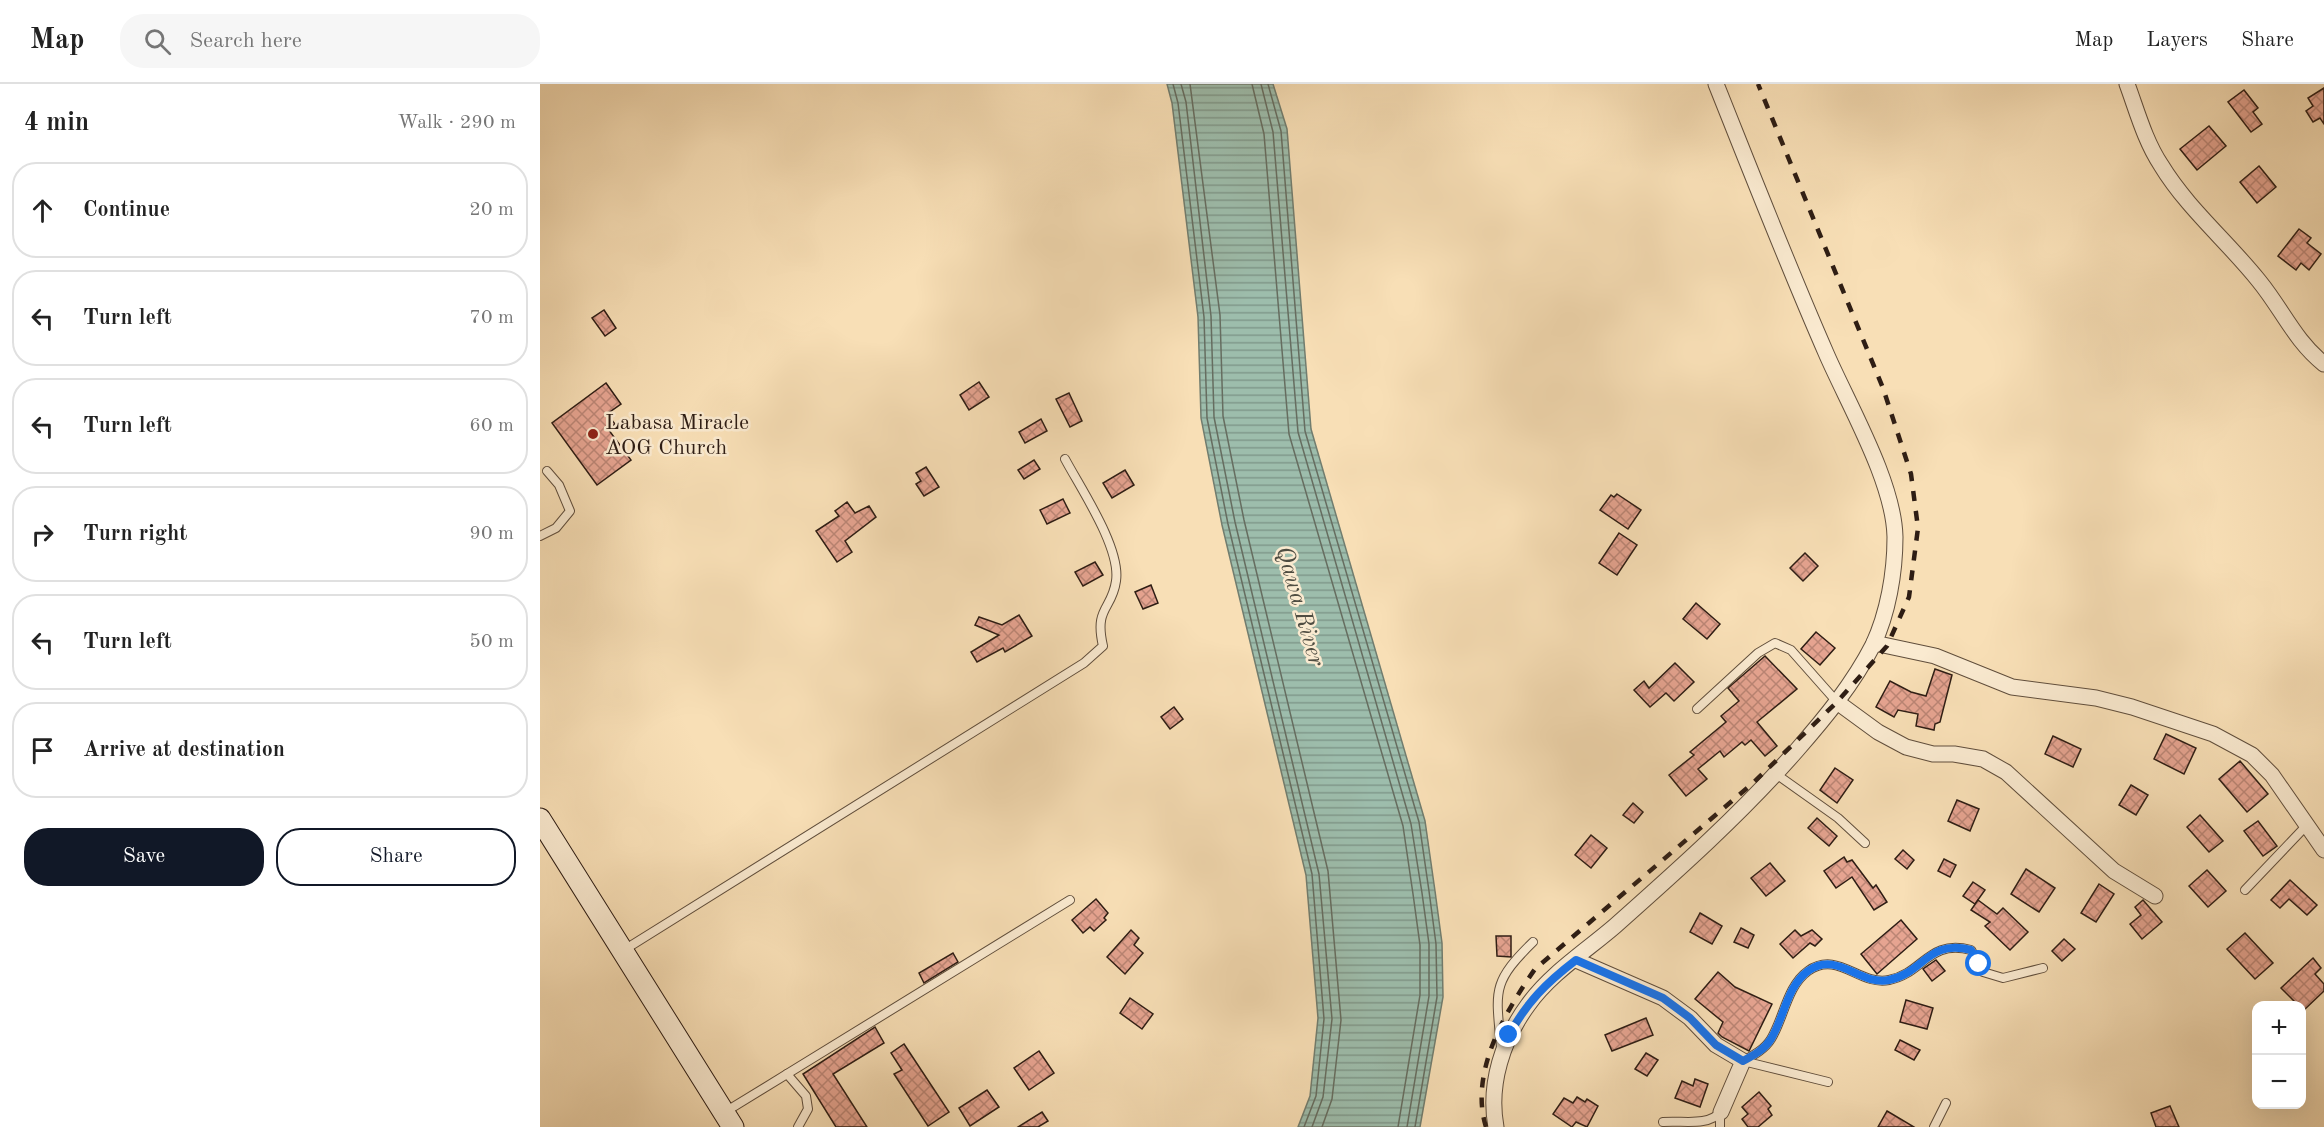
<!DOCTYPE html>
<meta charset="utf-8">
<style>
body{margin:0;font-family:"Old Standard TT",serif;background:#f6f6f6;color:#222}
.controls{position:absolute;right:18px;bottom:18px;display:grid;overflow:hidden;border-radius:12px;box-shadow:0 6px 24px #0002}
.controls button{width:54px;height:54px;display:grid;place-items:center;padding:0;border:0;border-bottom:2px solid #e0e0e0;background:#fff;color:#222;font:30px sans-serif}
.stop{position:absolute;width:18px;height:18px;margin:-14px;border:4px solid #1a73e8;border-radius:50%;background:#fff}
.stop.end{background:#1a73e8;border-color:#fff;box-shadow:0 2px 6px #0008}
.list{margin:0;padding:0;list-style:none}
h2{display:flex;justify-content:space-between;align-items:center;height:78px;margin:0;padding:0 24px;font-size:26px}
h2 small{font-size:20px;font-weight:400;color:#767676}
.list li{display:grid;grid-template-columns:39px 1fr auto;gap:18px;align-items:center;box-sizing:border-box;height:96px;margin:0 12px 12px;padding:0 12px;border:2px solid #e0e0e0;border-radius:24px}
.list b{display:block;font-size:22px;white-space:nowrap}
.list em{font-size:20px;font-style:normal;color:#767676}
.actions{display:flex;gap:12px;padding:18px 24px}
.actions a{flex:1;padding:14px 0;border:2px solid #111827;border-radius:24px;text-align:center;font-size:21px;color:#111827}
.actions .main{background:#111827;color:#fff}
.icon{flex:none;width:33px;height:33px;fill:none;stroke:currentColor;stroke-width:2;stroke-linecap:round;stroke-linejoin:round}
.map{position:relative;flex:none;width:1784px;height:1043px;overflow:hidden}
header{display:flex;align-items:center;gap:36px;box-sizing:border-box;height:84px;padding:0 30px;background:#fff;border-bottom:2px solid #e0e0e0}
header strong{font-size:28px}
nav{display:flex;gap:33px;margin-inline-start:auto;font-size:21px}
.search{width:420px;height:54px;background:#f6f6f6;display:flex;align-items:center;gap:15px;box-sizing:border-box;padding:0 21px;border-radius:24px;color:#767676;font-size:22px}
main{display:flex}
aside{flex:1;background:#fff}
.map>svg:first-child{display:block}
.water{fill:url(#water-rules);stroke:#717d6f;stroke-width:1.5}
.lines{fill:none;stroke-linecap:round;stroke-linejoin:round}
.shore{stroke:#666d60;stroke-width:1.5}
.building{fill:url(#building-cross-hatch);stroke:#2e1d14;stroke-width:1.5}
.lane-casing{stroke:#604e3c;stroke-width:10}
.street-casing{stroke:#604e3c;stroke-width:17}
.secondary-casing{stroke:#2e1d14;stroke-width:23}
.lane{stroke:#faead0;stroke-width:8}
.street{stroke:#faead0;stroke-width:15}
.secondary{stroke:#faead0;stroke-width:21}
.rail{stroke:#2e1d14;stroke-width:4.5;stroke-dasharray:10 10;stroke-linecap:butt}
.route{stroke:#1a73e8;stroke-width:8}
.poi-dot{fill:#8f2418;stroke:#faead0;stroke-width:2}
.labels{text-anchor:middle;stroke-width:5;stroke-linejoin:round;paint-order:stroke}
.poi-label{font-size:22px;fill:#2e1d14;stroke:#faead0;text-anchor:start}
.water-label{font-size:24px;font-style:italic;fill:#4f4d42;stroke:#faead0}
</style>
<header>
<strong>Map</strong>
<div class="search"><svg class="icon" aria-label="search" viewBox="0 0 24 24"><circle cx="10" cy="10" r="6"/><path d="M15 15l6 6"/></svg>Search here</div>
<nav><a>Map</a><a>Layers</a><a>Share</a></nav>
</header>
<main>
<aside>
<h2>4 min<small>Walk · 290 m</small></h2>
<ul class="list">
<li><svg class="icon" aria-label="ahead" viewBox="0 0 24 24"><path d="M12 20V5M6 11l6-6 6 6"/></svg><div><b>Continue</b></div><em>20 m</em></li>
<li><svg class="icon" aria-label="left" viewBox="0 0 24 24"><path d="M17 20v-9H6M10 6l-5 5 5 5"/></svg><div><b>Turn left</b></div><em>70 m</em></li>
<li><svg class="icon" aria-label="left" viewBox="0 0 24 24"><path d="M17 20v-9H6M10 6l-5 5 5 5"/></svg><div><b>Turn left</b></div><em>60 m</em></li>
<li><svg class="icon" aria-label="right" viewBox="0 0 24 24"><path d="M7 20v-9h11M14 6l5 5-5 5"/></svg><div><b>Turn right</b></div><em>90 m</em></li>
<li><svg class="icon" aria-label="left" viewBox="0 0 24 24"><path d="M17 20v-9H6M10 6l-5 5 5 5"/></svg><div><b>Turn left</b></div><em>50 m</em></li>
<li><svg class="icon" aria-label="arrive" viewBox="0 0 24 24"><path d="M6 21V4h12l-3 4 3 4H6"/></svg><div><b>Arrive at destination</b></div></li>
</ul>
<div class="actions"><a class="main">Save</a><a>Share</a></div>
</aside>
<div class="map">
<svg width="1784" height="1043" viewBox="0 0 1784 1043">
<defs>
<pattern id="water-rules" width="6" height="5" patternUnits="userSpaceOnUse" patternTransform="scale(1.5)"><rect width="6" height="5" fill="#9dbdac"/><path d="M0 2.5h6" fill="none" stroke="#80998b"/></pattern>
<pattern id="building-cross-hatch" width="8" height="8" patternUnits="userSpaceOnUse" patternTransform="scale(1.5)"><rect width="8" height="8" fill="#e6a491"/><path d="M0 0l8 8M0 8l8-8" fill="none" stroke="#bb8575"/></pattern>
</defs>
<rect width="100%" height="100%" fill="#f8dfb6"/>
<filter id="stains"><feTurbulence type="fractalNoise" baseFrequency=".00333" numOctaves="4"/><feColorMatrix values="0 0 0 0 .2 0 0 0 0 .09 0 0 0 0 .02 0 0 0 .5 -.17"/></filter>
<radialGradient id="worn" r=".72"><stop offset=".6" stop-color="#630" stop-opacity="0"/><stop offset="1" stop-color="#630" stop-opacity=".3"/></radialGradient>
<path class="water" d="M 627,0 L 733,0 L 747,45 L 771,345 L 885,737 L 895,807 L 902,859 L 903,913 L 880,1043 L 758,1043 L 770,1012 L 778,934 L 766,791 L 682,441 L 661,334 L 658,233 L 632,19 Z"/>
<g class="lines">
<g class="shore">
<path d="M 633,0 L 638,19 L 664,233 L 667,334 L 688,440 L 772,790 L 784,935 L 776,1012 L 764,1043"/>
<path d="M 641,0 L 646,18 L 671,232 L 674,333 L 695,438 L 779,790 L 792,935 L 783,1013 L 772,1043"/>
<path d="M 650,0 L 680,231 L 683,332 L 704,436 L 788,787 L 801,936 L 792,1015 L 782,1043"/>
<path d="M 712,0 L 724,50 L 749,350 L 863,742 L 873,810 L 880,861 L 880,911 L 858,1043"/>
<path d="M 721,0 L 733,48 L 758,348 L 871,740 L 882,809 L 889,860 L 889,912 L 867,1043"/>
<path d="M 728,0 L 741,47 L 765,347 L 879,738 L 889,807 L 896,860 L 897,913 L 875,1043"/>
</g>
</g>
<g class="building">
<path d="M 1784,4 L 1784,40 L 1780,34 L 1773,38 L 1766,27 L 1773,22 L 1768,14 Z"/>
<path d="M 1704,6 L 1718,24 L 1713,28 L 1722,40 L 1711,48 L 1688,18 Z"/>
<path d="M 1669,42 L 1686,62 L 1657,86 L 1640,65 Z"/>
<path d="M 1719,82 L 1736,103 L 1717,119 L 1700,98 Z"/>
<path d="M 1759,145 L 1771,154 L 1767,159 L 1781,170 L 1769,186 L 1761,179 L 1756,186 L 1738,172 Z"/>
<path d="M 64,226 L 76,244 L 65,252 L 52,234 Z"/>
<path d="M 439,298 L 449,313 L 429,326 L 420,311 Z"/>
<path d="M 66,299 L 81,320 L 67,330 L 75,340 L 68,345 L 91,376 L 57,401 L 12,339 Z"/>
<path d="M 529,309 L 542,337 L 530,343 L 516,315 Z"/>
<path d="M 501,335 L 507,347 L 485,359 L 479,348 Z"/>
<path d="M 494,376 L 500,385 L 484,395 L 478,386 Z"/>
<path d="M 386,383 L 399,403 L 384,412 L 376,400 L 381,397 L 376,389 Z"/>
<path d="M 585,386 L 594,401 L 572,414 L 563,399 Z"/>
<path d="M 1077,410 L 1101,426 L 1088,445 L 1060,426 L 1071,411 L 1074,413 Z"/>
<path d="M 523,415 L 530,429 L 507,440 L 500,426 Z"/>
<path d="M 307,418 L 315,429 L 329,422 L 336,433 L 305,457 L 312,468 L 297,478 L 276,447 L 299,432 L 295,427 Z"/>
<path d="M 1079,449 L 1097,461 L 1077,491 L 1059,479 Z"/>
<path d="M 1265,469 L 1278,482 L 1263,497 L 1250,484 Z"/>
<path d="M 555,478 L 563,491 L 543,502 L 535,488 Z"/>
<path d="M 611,501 L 618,519 L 603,525 L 595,508 Z"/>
<path d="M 1156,519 L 1180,540 L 1167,555 L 1143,535 Z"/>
<path d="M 479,531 L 492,552 L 465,568 L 463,564 L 437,578 L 431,568 L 459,551 L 435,541 L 439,533 L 462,541 Z"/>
<path d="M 1276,548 L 1295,564 L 1280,581 L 1261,565 Z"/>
<path d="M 1225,572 L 1257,605 L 1217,638 L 1237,662 L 1225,672 L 1211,656 L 1205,661 L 1202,658 L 1184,673 L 1180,667 L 1158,685 L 1167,695 L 1146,712 L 1129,691 L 1154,671 L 1150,668 L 1186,638 L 1181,632 L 1199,617 L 1188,604 Z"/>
<path d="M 1135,579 L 1154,598 L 1134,617 L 1126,609 L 1110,623 L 1094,606 L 1104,597 L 1109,604 Z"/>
<path d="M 1395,585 L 1412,591 L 1400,638 L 1395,640 L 1394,646 L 1376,642 L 1378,630 L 1358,626 L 1354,633 L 1336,623 L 1350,597 L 1371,608 L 1386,612 Z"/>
<path d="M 634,623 L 643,635 L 630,645 L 621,633 Z"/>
<path d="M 1626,650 L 1656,664 L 1644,690 L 1614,675 Z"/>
<path d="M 1513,652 L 1541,665 L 1533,683 L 1505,670 Z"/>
<path d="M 1700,677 L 1728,710 L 1707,728 L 1679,695 Z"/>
<path d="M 1295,684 L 1313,696 L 1297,719 L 1280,706 Z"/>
<path d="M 1591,701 L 1608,711 L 1596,731 L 1579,721 Z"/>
<path d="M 1417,716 L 1439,725 L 1430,747 L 1408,737 Z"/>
<path d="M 1093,719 L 1103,728 L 1094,739 L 1083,731 Z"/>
<path d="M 1660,731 L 1683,757 L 1669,768 L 1647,743 Z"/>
<path d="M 1277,734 L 1297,752 L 1289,762 L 1268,744 Z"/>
<path d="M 1718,737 L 1737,762 L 1723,772 L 1704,747 Z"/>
<path d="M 1051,751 L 1067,764 L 1051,784 L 1035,771 Z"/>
<path d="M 1363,766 L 1374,776 L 1367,785 L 1355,775 Z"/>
<path d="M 1304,773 L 1307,778 L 1312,776 L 1333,804 L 1336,801 L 1347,818 L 1334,826 L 1312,793 L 1296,804 L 1284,787 Z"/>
<path d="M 1404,775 L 1416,781 L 1410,793 L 1398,787 Z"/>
<path d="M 1230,779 L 1245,797 L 1226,812 L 1211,794 Z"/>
<path d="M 1486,785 L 1515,804 L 1499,828 L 1471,810 Z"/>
<path d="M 1667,786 L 1686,807 L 1668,823 L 1649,802 Z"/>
<path d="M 1750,796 L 1777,821 L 1767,831 L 1749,815 L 1740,824 L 1731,816 Z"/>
<path d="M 1433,798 L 1445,806 L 1435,820 L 1423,812 Z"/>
<path d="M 1559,800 L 1574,810 L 1556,838 L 1541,829 Z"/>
<path d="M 556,815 L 568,829 L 564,834 L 566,836 L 554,847 L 550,843 L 543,849 L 532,836 Z"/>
<path d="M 1438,816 L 1457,830 L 1463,824 L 1488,848 L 1470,866 L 1445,842 L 1450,838 L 1431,826 Z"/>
<path d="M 1603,816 L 1622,838 L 1602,855 L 1590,840 L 1601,831 L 1595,823 Z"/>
<path d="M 1160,829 L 1182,842 L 1172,860 L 1150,848 Z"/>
<path d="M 1361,836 L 1377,855 L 1337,890 L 1321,870 Z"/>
<path d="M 1201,844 L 1214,851 L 1208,864 L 1194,858 Z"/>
<path d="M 591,846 L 599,854 L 594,861 L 603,869 L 585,890 L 567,873 Z"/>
<path d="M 1255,846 L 1261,852 L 1272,846 L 1282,855 L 1275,862 L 1270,859 L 1253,874 L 1240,860 Z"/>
<path d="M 1705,849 L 1733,879 L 1715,895 L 1687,865 Z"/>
<path d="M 956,852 L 971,852 L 971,873 L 957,872 Z"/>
<path d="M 1524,855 L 1535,865 L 1522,877 L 1512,867 Z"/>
<path d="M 413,869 L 418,878 L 384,899 L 379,889 Z"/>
<path d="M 1773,874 L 1781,884 L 1775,890 L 1784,900 L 1784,907 L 1763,927 L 1761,921 L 1758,921 L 1741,904 Z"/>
<path d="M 1396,876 L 1405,887 L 1392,897 L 1383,885 Z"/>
<path d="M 1178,888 L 1195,903 L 1232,920 L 1209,967 L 1182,953 L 1178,949 L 1183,938 L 1155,915 Z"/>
<path d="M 590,914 L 613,930 L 602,945 L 580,929 Z"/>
<path d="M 1366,916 L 1393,924 L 1387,945 L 1360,938 Z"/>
<path d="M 1106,934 L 1113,951 L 1072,967 L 1065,951 Z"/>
<path d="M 335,943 L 344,959 L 293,990 L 327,1043 L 296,1043 L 263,990 Z"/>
<path d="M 1360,956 L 1380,966 L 1374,976 L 1355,966 Z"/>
<path d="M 364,960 L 409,1028 L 388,1042 L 354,990 L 362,986 L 351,969 Z"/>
<path d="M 499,967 L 514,989 L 489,1006 L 474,984 Z"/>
<path d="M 1106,969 L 1118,976 L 1107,992 L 1095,985 Z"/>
<path d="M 1155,995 L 1168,1000 L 1160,1023 L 1135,1014 L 1142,997 L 1153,1002 Z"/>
<path d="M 447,1006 L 459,1023 L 430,1042 L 419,1024 Z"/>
<path d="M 1219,1008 L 1231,1022 L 1228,1025 L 1232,1031 L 1218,1043 L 1208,1043 L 1202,1035 L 1208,1030 L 1202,1023 Z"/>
<path d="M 1037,1013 L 1045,1018 L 1047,1015 L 1058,1022 L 1047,1043 L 1036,1038 L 1032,1043 L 1013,1030 L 1024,1014 L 1033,1019 Z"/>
<path d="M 1630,1022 L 1639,1043 L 1616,1043 L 1611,1029 Z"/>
<path d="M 1347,1027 L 1374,1043 L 1338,1043 Z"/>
<path d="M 502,1028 L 508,1037 L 498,1043 L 478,1043 Z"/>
</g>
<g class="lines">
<defs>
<g id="lane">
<path d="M 0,452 L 16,444 L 30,427 L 19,401 L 7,387"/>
<path d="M 1157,625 L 1218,569 L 1235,559 L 1251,566 L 1297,618"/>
<path d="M 1236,690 L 1298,734 L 1325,759"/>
<path d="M 1705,806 L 1766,742"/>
<path d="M 84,866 L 544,579 L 563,562 C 554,523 572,526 576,497 C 581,464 541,405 525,375"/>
<path d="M 961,963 C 956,907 951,899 993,858"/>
<path d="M 1203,977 C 1214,971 1225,965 1231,955 C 1244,934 1247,902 1268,887 C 1298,866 1319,902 1349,896 C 1384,889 1388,855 1431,866 L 1443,888 L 1463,894 L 1503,884"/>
<path d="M 1203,977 L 1288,998"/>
<path d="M 247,990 L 530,816"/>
<path d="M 185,1028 L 247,990 L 266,1012 L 268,1025 L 258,1043"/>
<path d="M 1123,1038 C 1142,1036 1167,1043 1181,1028"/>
<path d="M 1180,1043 L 1180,1029"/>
<path d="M 1394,1043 L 1406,1019"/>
</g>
<g id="street">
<path d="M 1587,0 C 1597,27 1605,57 1621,81 C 1647,124 1688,158 1719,197 C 1742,225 1755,257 1784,280"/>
<path d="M 1334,559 L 1395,572 L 1472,603 L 1556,614 L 1592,623 L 1673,650 L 1712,671 L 1732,691 L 1784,766"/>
<path d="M 1297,618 L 1338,648 L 1366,663 L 1393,670 L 1414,670 L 1443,675 L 1466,688 L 1574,787 L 1615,812"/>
<path d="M 1036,876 L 1123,914 L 1150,934 L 1176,961 L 1203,977 L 1181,1028"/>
<path d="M 956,1043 C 948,1000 963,955 988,921 C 1010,890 1046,867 1075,842 C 1138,786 1201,730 1257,666 C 1285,634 1313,600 1333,561 C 1348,529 1355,489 1355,453 C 1354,398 1308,320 1286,269 C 1247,180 1212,90 1176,0"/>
</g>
<path id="secondary" d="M 0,735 L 193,1043"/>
</defs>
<use href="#lane" class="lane-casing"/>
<use href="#street" class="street-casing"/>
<use href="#secondary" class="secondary-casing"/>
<use href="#lane" class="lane"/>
<use href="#street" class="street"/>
<use href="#secondary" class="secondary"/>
<path class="rail" d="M 946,1043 C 929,989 965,928 995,885 L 1213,699 L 1297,618 L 1347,562 L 1369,513 L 1378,444 L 1371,390 L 1343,304 L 1218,0"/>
</g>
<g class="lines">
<path class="route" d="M 969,951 C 987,918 1006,899 1036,876 L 1123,914 L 1150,934 L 1176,961 L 1203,977 C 1214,971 1224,966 1231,955 C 1244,934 1247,902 1268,887 C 1298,866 1319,902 1349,896 C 1384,889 1387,855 1431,866 L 1439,880"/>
</g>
<circle class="poi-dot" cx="53" cy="350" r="6"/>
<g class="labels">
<g class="poi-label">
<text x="65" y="345">Labasa Miracle<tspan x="65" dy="25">AOG Church</tspan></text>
</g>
<g class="water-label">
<text transform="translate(761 522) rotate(74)" y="8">Qawa River</text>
</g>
</g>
<rect width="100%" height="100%" filter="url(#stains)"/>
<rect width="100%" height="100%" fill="url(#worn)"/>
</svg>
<div class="controls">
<button>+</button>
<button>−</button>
</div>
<div class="stop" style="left:1439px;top:880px"></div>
<div class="stop end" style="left:969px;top:951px"></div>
</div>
</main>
